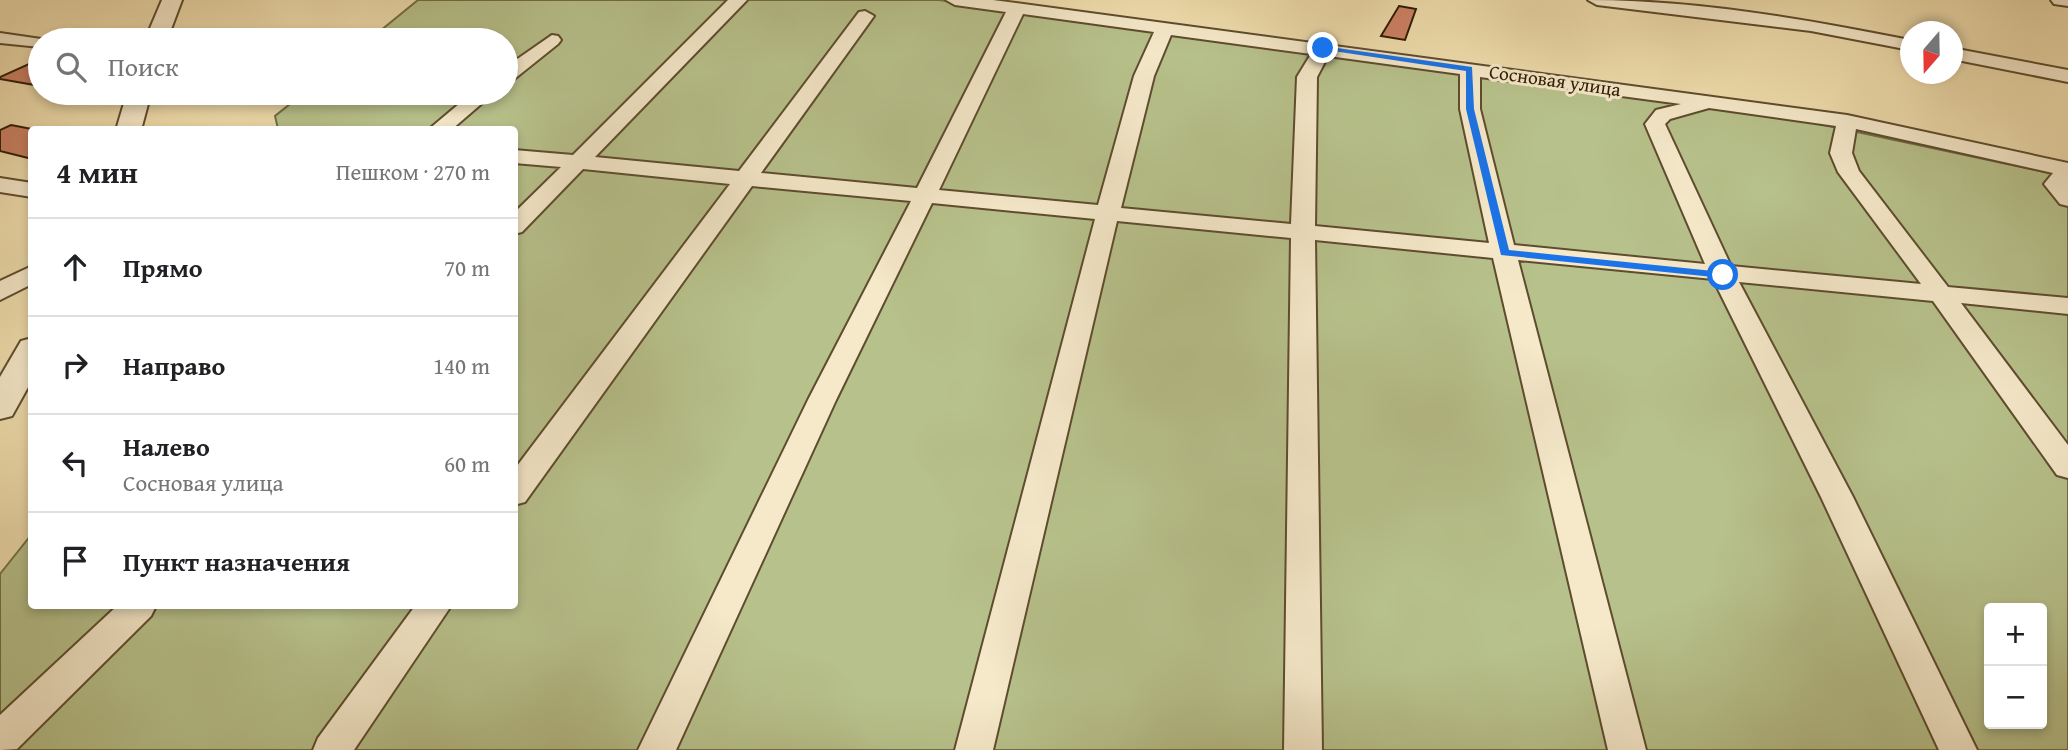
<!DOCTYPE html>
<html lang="ru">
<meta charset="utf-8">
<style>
body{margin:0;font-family:"Gentium Book Plus",serif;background:#f6f6f6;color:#202124}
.controls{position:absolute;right:21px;bottom:21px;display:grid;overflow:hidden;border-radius:7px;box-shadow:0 4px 10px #0003}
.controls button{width:63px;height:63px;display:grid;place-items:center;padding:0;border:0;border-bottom:2px solid #e0e0e0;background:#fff;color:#202124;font:35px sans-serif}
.compass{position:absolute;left:1900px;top:21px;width:63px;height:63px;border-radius:50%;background:#fff;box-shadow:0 4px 10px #0003;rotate:200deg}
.stop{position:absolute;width:21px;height:21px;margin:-16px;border:5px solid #1a73e8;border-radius:50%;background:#fff}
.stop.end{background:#1a73e8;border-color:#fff;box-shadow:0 2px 7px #0008}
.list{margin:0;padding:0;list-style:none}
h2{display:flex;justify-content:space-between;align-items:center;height:91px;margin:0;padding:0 28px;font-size:30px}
h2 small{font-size:23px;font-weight:400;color:#757577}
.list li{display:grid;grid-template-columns:46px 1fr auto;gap:21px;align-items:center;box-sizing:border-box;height:98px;padding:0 28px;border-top:2px solid #e0e0e0}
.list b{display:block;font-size:26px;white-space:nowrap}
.list p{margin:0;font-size:23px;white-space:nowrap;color:#757577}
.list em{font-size:23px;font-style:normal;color:#757577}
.icon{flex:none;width:38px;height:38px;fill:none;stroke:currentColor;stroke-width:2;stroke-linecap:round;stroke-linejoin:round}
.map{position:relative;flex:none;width:2068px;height:750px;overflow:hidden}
.search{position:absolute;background:#fff;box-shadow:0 4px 10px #0003;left:28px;top:28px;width:490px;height:77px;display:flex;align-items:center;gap:18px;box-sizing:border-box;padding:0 24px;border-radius:38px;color:#757577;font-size:26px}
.panel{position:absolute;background:#fff;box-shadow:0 4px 10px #0003;left:28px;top:126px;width:490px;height:483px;border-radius:7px}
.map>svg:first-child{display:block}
.green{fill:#b7c18b;stroke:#726e47;stroke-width:2;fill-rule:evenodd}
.building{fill:#cc8265;stroke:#2e1c03;stroke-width:2}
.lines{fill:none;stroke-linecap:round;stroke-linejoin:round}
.minor-casing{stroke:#5e4c2e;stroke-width:4}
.tertiary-casing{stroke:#5e4c2e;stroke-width:4}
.minor{fill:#f5e9ca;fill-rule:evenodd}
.tertiary{fill:#f5e9ca;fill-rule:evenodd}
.route{fill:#1a73e8}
.labels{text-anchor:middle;stroke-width:6;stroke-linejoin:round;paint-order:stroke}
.far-street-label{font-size:19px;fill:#2e1c03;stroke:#f5e9ca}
</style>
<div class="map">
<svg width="2068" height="750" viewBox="0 0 2068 750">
<rect width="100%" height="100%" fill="#efddad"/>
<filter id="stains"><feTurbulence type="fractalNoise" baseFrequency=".00286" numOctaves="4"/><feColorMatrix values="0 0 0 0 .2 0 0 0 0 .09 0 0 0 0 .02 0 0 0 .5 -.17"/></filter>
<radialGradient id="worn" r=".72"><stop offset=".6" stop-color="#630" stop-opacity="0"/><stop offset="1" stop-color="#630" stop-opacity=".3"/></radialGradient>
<path class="green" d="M 418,0 L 939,0 L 1754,110 L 2068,177 L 2068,750 L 0,750 L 0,574 L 31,535 L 32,606 L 514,606 L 514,130 L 278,129 L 275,116 L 304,93 L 506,93 L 506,40 L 369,40 ZM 1989,608 L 2042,608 L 2042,724 L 1989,724 Z"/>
<g class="building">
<path d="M 1399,6 L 1416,9 L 1405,40 L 1381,36 Z"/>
<path d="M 40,59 L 40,86 L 0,79 L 0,77 Z"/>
<path d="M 11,125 L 32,129 L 32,159 L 0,151 L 0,130 Z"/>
</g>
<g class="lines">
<defs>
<g id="minor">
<path d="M 728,0 L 747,0 L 595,157 L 739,171 L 859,12 L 865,11 L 874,16 L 761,173 L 917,188 L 1006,12 L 955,5 L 946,0 L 993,0 L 1847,115 L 2068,163 L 2068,206 L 2060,204 L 2044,184 L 2053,173 L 1856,129 L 1852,153 L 1859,171 L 1948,287 L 2068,298 L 2068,314 L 1961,303 L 2068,445 L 2068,478 L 2057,475 L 1933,301 L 1739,282 L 1853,497 L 1977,750 L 1939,750 L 1821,497 L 1713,279 L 1518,260 L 1646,750 L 1608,750 L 1493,258 L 1315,240 L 1322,750 L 1284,750 L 1291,238 L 1117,221 L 993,750 L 955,750 L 1095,219 L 932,203 L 836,400 L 676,750 L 638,750 L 808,400 L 911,201 L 752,186 L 525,502 L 514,505 L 514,470 L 730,184 L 583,169 L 522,232 L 514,234 L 514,213 L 561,167 L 514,163 L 514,150 L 573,155 ZM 1023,14 L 1154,32 L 1134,76 L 1098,205 L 939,190 ZM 1171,35 L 1311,54 L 1297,77 L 1291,224 L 1121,208 L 1154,76 ZM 1328,56 L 1460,74 L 1460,109 L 1489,243 L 1315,226 L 1317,77 ZM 1480,77 L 1681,104 L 1656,110 L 1645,124 L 1705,264 L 1514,245 L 1480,109 ZM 1709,108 L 1836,126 L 1830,153 L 1838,172 L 1921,284 L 1731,266 L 1665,124 L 1670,119 Z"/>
<path d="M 1588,0 C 1696,0 1805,19 1910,40 L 1910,50 L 1811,31 L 1597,5 Z"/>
<path d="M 2051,0 L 2068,0 L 2068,6 L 2054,4 Z"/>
<path d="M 0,33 L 48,40 L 40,40 L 40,47 L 0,43 Z"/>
<path d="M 552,35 L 558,36 L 561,40 L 558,44 L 513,80 L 506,82 L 506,67 Z"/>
<path d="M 1952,48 L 2068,70 L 2068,82 L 1952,59 Z"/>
<path d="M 472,93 L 494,93 L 451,130 L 428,130 Z"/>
<path d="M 0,178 L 32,183 L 32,197 L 0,192 Z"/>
<path d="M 32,266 L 32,284 L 0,300 L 0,281 Z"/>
<path d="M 117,606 L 156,606 L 151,616 L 17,749 L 0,750 L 0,715 Z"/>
<path d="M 415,606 L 451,606 L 354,750 L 313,750 L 318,738 Z"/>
</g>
<g id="tertiary">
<path d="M 162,0 L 182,0 L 167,40 L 145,40 Z"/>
<path d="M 127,93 L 151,93 L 141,130 L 116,130 Z"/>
<path d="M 32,338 L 32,380 L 12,416 L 0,419 L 0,377 L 21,341 Z"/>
</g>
</defs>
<use href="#minor" class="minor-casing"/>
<use href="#tertiary" class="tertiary-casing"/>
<use href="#minor" class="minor"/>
<use href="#tertiary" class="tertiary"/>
</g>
<path class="route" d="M 1323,46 L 1472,67 L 1474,109 L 1509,250 L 1723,272 L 1728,275 L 1723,278 L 1501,255 L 1466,109 L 1466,71 L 1320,49 Z"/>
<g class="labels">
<g class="far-street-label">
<text transform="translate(1555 80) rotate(8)" y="7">Сосновая улица</text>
</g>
</g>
<rect width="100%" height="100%" filter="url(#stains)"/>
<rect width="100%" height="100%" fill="url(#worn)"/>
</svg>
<div class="controls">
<button>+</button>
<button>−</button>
</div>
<svg class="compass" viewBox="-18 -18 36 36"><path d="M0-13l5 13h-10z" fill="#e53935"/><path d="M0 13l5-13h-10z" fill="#757577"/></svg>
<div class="stop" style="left:1723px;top:275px"></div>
<div class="stop end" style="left:1323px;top:48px"></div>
<div class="search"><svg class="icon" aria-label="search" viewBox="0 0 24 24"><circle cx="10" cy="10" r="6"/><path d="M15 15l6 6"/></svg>Поиск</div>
<section class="panel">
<h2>4 мин<small>Пешком · 270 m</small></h2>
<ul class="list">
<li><svg class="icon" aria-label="ahead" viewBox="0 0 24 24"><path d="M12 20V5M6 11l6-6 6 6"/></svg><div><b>Прямо</b></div><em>70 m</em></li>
<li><svg class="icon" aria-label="right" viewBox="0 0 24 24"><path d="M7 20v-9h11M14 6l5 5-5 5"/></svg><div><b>Направо</b></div><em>140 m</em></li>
<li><svg class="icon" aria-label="left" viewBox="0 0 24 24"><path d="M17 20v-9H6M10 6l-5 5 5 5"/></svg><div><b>Налево</b><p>Сосновая улица</p></div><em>60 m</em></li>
<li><svg class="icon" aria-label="arrive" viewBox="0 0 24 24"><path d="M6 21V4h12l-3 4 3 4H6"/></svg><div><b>Пункт назначения</b></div></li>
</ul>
</section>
</div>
